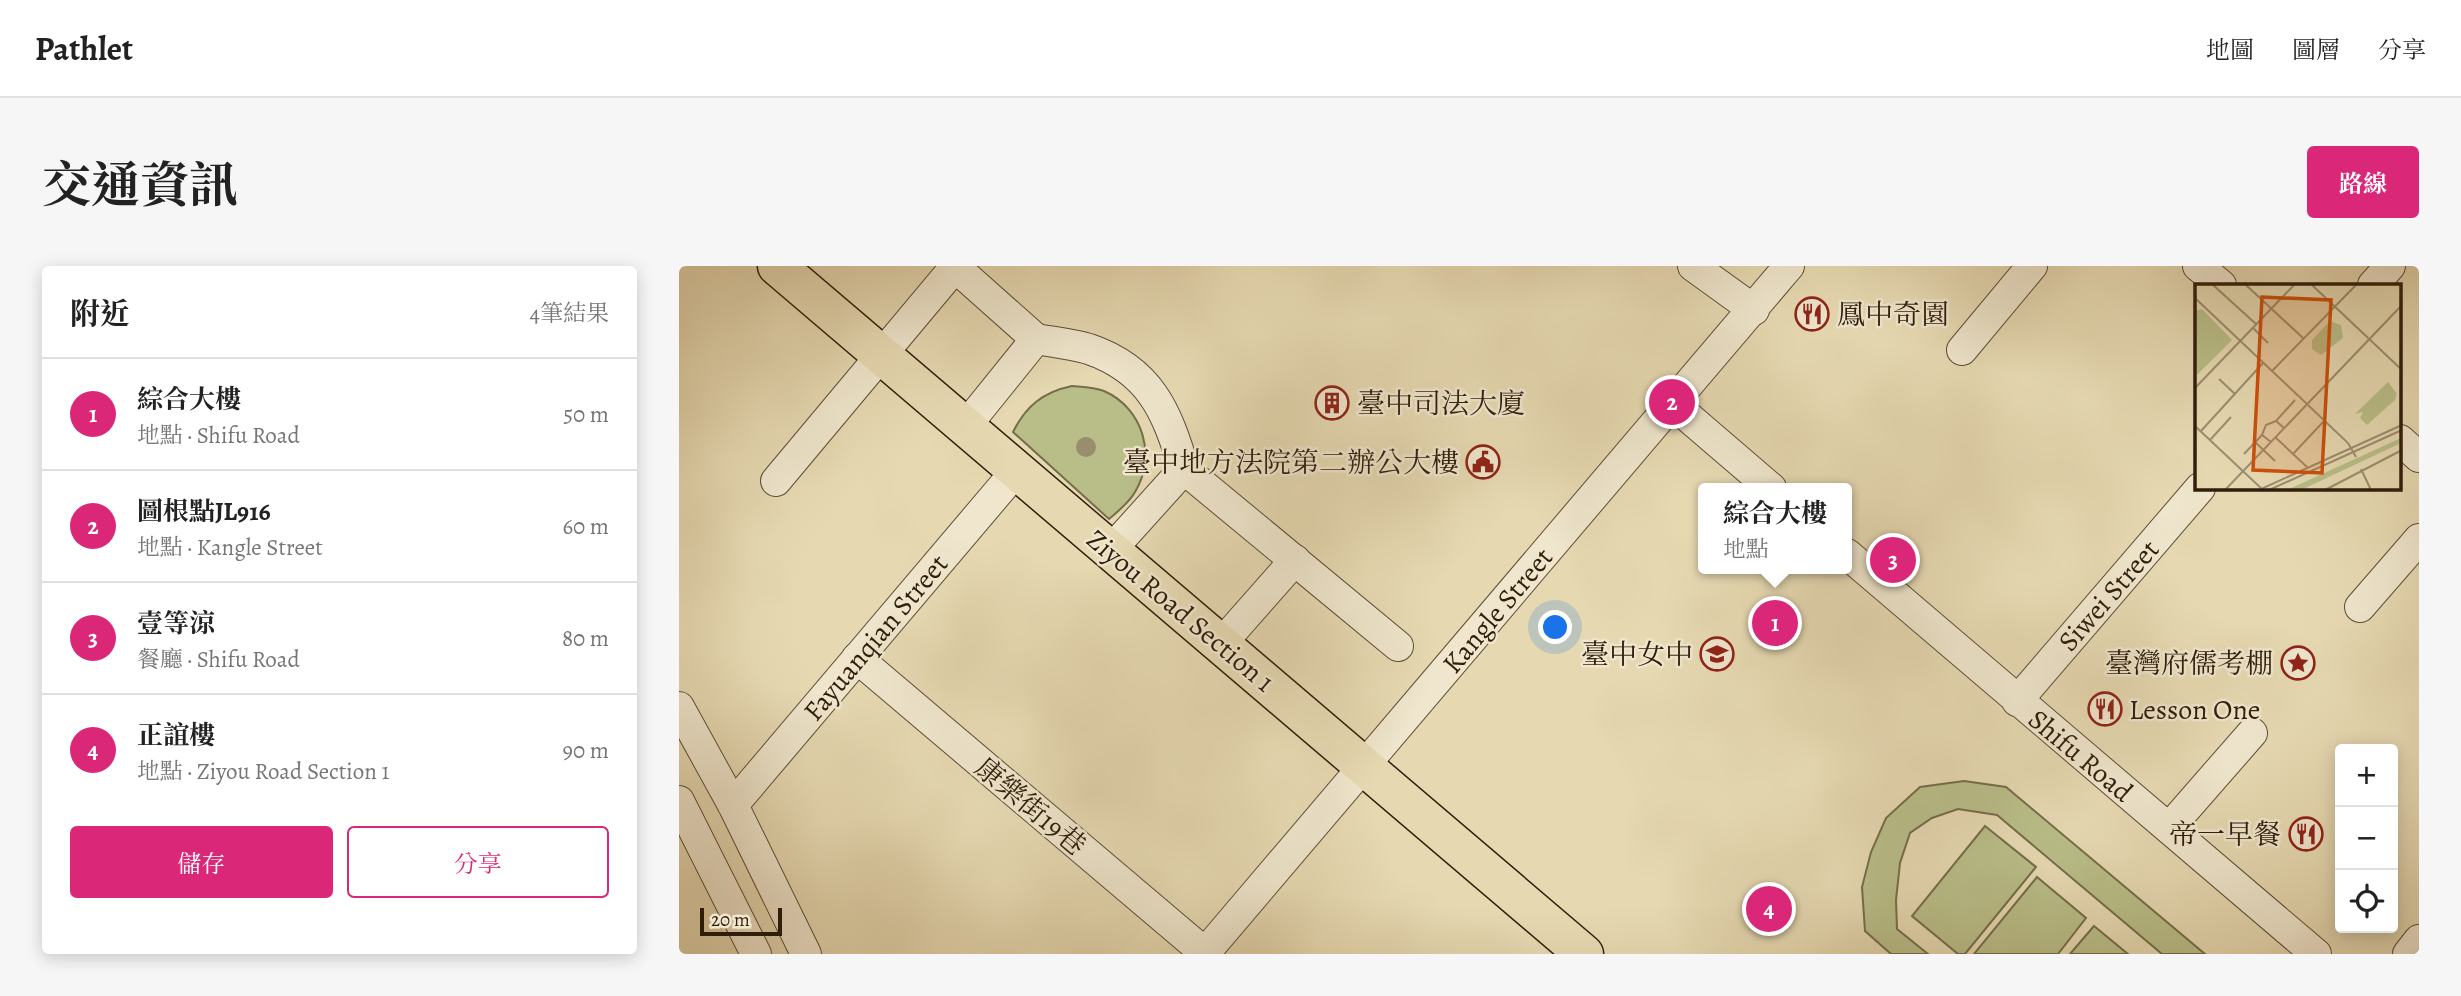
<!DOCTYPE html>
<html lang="zh-TW">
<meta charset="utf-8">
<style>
body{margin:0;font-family:Alegreya,"Noto Serif TC",serif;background:#f6f6f6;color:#222}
.controls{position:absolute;right:21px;bottom:21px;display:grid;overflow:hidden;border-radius:7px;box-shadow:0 4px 18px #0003}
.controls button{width:63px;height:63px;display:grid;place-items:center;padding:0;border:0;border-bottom:2px solid #e0e0e0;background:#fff;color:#222;font:35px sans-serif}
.scale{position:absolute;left:21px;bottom:18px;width:82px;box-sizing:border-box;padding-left:7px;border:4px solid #301e0c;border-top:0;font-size:19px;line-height:24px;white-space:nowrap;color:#301e0c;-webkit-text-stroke:5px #efe6cd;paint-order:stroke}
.you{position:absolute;left:877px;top:362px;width:24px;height:24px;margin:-18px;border:5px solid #fff;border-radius:50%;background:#1a73e8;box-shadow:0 0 0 10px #1a73e833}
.badge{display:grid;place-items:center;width:46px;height:46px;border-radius:50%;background:#db2777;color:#fff;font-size:23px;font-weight:700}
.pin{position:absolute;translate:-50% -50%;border:4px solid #fff;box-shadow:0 2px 7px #0006}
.popup{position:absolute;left:1019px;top:217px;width:154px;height:91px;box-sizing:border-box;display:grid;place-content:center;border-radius:7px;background:#fff;filter:drop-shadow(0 2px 5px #0005);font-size:23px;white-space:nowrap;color:#767676}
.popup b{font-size:26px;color:#222}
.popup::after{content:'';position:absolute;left:50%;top:100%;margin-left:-14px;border:14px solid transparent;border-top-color:#fff}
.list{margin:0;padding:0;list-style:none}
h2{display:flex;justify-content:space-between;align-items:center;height:91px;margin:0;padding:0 28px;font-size:30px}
h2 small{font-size:23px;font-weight:400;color:#767676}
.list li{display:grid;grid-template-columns:46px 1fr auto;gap:21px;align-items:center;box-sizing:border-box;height:112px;padding:0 28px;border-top:2px solid #e0e0e0}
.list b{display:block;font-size:26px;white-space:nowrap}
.list p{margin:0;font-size:23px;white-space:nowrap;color:#767676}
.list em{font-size:23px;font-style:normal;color:#767676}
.actions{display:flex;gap:14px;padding:21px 28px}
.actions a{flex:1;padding:16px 0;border:2px solid #db2777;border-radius:7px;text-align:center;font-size:24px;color:#db2777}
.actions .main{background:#db2777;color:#fff}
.icon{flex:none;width:38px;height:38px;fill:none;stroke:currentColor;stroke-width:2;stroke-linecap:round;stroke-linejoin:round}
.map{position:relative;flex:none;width:1740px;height:688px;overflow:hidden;border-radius:7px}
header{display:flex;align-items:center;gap:42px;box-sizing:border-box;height:98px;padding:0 35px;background:#fff;border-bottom:2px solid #e0e0e0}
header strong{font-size:33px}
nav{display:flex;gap:38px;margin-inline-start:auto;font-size:24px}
.intro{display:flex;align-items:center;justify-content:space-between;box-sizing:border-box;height:168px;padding:0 42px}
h1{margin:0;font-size:49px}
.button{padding:18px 32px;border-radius:7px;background:#db2777;color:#fff;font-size:24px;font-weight:700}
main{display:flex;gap:42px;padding:0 42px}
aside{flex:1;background:#fff;border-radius:7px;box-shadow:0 4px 18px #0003}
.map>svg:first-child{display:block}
.green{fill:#b9be89;stroke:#746e4a;stroke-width:2}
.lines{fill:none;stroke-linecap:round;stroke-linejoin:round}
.minor-casing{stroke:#5e4d36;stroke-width:32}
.major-casing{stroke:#301e0c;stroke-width:41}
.minor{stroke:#efe6cd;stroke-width:30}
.major{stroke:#e6d9b2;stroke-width:38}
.tree{fill:#988d6c}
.labels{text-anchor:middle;stroke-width:5;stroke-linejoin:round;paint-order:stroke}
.poi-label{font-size:28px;fill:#301e0c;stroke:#efe6cd;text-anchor:end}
.street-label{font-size:28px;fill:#301e0c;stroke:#efe6cd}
.inset-road{fill:none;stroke:#9d8e70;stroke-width:2}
.view{fill:#cc500c;fill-opacity:0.15;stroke:#cc500c;stroke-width:3.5}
.inset-edge{fill:none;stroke:#301e0c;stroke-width:3.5}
</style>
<header>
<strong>Pathlet</strong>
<nav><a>地圖</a><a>圖層</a><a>分享</a></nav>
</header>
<div class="intro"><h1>交通資訊</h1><a class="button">路線</a></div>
<main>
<aside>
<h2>附近<small>4筆結果</small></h2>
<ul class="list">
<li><span class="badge">1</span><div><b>綜合大樓</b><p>地點 · Shifu Road</p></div><em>50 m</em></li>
<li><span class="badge">2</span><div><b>圖根點JL916</b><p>地點 · Kangle Street</p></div><em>60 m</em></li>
<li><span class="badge">3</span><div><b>壹等涼</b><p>餐廳 · Shifu Road</p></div><em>80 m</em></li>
<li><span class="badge">4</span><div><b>正誼樓</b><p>地點 · Ziyou Road Section 1</p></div><em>90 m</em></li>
</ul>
<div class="actions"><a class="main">儲存</a><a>分享</a></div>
</aside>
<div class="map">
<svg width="1740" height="688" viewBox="0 0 1740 688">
<rect width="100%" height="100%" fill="#e6d9b2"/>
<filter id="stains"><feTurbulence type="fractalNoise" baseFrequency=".00286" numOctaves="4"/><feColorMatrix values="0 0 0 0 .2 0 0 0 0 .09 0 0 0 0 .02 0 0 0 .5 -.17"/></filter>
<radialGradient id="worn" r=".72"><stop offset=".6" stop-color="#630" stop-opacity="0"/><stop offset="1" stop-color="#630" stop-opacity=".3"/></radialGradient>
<g class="green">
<path d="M 393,120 C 404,121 414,121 425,125 C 464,142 478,190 456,226 C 450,237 439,245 430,253 L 334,166 C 347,140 364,126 393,120 Z"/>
<path d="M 1285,515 L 1327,521 L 1526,688 L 1483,688 L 1318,549 L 1279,543 L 1253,552 L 1231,567 L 1221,597 L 1217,634 L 1218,663 L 1249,688 L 1212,688 L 1186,665 L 1183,621 L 1192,586 L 1207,552 L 1241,521 Z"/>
<path d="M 1306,560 L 1357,601 L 1286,688 L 1279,688 L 1233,650 Z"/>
<path d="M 1358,611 L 1407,652 L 1379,688 L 1295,688 Z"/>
<path d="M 1415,660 L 1449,688 L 1391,688 Z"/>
</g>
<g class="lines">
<defs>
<g id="minor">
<path d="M 275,0 L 357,73"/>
<path d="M 1014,0 L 1075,44"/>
<path d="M 1519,0 L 1542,19"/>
<path d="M 1694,19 L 1711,0"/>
<path d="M 1283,84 L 1353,0"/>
<path d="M 994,138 L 1092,222"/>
<path d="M 286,161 L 357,73 C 374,76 393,78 410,83 C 471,104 488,145 505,203 L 432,284"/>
<path d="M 1721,174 L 1740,191"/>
<path d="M 505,203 L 719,380"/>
<path d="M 97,215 L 276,1"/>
<path d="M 1168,288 L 1637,688"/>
<path d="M 1681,341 L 1740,273"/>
<path d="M 542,378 L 616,294"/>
<path d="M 178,392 L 526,687"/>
<path d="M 1338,435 L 1521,222"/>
<path d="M 0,441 L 54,539 L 127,688"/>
<path d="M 0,535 L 77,688"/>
<path d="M 54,539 L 338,204"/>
<path d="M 1490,562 L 1573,467"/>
<path d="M 525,688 L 1110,0"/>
<path d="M 1729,688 L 1740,674"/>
</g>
<path id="major" d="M 98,0 L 905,688"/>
</defs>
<use href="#minor" class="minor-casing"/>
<use href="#major" class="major-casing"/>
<use href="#minor" class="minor"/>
<use href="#major" class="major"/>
</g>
<circle class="tree" cx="407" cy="181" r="10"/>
<defs>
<symbol id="restaurant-ring" viewBox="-11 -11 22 22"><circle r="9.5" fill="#efe6cd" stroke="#8f2418" stroke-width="1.5"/><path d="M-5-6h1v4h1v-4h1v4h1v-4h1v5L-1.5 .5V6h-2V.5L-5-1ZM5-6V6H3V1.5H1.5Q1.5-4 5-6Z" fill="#8f2418"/></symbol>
<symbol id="building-ring" viewBox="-11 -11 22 22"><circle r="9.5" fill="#efe6cd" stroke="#8f2418" stroke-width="1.5"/><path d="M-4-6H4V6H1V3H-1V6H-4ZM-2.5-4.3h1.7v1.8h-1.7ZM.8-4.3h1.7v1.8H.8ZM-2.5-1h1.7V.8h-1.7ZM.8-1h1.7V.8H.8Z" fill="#8f2418"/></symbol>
<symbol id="civic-ring" viewBox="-11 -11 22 22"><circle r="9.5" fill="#efe6cd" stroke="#8f2418" stroke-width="1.5"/><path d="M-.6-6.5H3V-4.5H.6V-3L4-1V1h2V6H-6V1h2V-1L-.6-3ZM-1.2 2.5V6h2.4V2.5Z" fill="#8f2418"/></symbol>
<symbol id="school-ring" viewBox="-11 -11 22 22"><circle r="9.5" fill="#efe6cd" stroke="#8f2418" stroke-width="1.5"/><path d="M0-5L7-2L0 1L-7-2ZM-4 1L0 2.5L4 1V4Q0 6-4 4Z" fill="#8f2418"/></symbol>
<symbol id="sight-ring" viewBox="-11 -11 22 22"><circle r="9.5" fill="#efe6cd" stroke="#8f2418" stroke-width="1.5"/><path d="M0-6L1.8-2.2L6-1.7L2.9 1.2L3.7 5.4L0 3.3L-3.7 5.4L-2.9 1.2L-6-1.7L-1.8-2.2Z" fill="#8f2418"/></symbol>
</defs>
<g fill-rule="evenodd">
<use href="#restaurant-ring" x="1114" y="29" width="38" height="38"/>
<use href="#building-ring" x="634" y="118" width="38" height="38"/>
<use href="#civic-ring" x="785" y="177" width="38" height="38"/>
<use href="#school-ring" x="1019" y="369" width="38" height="38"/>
<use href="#sight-ring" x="1600" y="378" width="38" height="38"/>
<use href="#restaurant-ring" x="1407" y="424" width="38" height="38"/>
<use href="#restaurant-ring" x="1608" y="549" width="38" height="38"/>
</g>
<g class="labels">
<g class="poi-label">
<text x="1158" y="58" text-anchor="start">鳳中奇園</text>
<text x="678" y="147" text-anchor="start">臺中司法大廈</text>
<text x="780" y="206">臺中地方法院第二辦公大樓</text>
<text x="1014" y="398">臺中女中</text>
<text x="1594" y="407">臺灣府儒考棚</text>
<text x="1450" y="453" text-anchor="start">Lesson One</text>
<text x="1602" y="578">帝一早餐</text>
</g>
<g class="street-label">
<text transform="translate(1429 329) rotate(-49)" y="10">Siwei Street</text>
<text transform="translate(502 344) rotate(40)" y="10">Ziyou Road Section 1</text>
<text transform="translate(818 344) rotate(-50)" y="10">Kangle Street</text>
<text transform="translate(196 371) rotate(-50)" y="10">Fayuanqian Street</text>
<text transform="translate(1402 489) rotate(40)" y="10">Shifu Road</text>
<text transform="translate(352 540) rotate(40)" y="10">康樂街19巷</text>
</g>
</g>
<g transform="translate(1516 18)">
<rect width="206" height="206" fill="#e6d9b2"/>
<path d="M 7,25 L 37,56 L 2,91 L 0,27 ZM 135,37 L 146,41 L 148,54 L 126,71 L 117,65 L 117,56 ZM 193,98 L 202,110 L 200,116 L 172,141 L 165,134 L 168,128 L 160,130 ZM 206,154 L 206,159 L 106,206 L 92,206 Z" fill="#b9be89"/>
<path class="inset-road" d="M 18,1 L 61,40M 51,1 L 108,54M 117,1 L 207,86M 0,14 L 153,159 L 161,173M 58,44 L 73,59M 77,87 L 161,1M 24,95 L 40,110M 0,104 L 99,1M 81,137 L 100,116M 0,142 L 68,206M 6,147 L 68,79M 80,153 L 112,183M 15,156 L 36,133M 60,158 L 80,177M 76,158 L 67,151 L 71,141 L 81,137 L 89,144M 49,170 L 67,151M 98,170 L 129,137M 166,185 L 176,206M 66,205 L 207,141M 30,206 L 207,21M 74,206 L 207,146M 130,206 L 207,166"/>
<path class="view" d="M 67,13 L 136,16 L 127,189 L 58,186 Z"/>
<rect width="206" height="206" class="inset-edge"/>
</g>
<rect width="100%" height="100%" filter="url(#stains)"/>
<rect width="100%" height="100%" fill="url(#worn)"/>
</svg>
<div class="controls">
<button>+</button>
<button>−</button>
<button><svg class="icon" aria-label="locate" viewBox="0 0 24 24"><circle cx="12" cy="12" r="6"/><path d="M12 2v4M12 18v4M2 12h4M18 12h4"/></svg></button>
</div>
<div class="scale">20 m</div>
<div class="you"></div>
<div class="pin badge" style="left:1096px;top:357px">1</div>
<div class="popup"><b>綜合大樓</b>地點</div>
<div class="pin badge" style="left:993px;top:136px">2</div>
<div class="pin badge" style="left:1214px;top:294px">3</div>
<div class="pin badge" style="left:1090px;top:643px">4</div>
</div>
</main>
